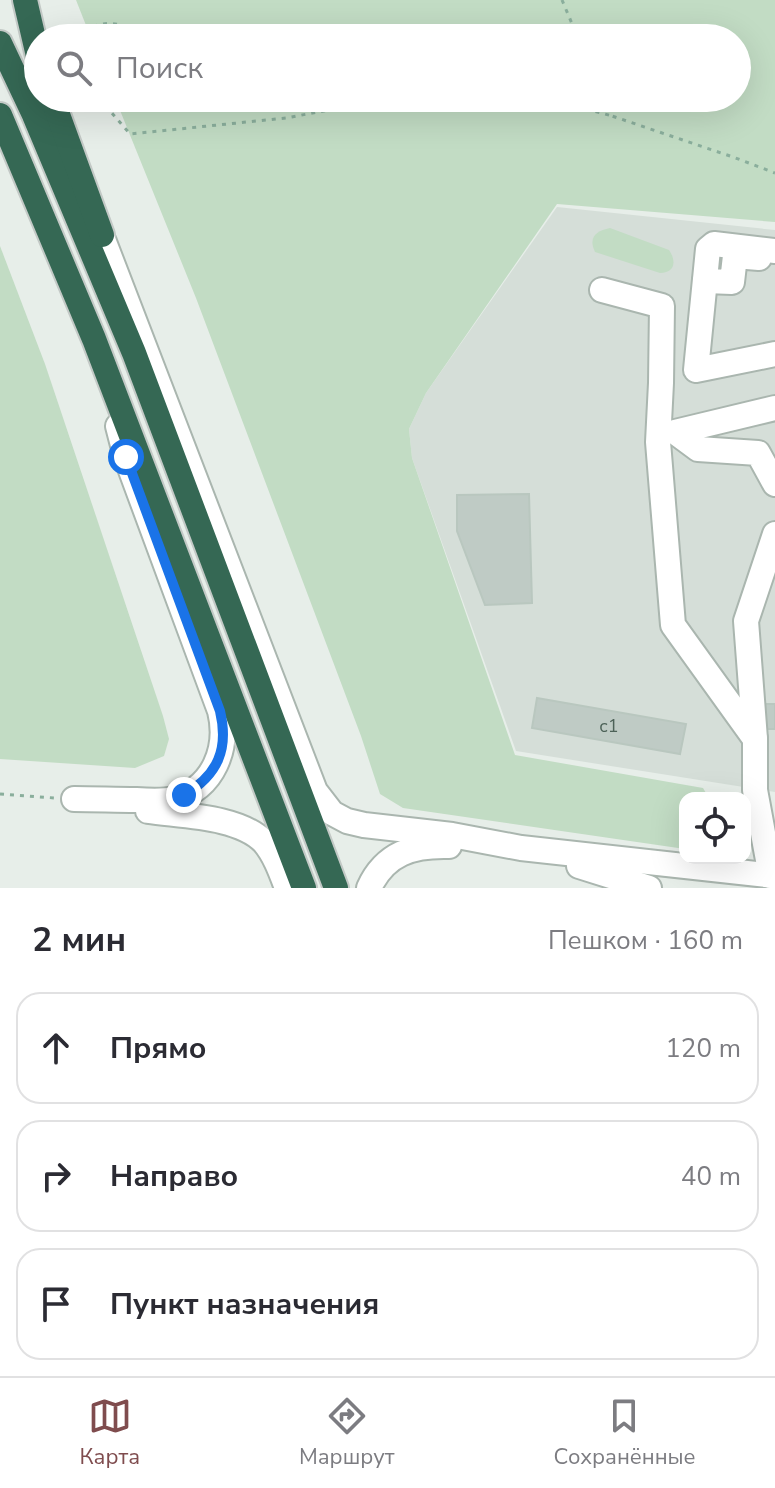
<!DOCTYPE html>
<html lang="ru">
<meta charset="utf-8">
<style>
body{margin:0;font-family:"Nunito Sans",sans-serif;background:#f2f2f3;color:#2b2b33}
.controls{position:absolute;right:24px;bottom:24px;display:grid;overflow:hidden;border-radius:16px;box-shadow:0 8px 32px #0002}
.controls button{width:72px;height:72px;display:grid;place-items:center;padding:0;border:0;border-bottom:2px solid #e1e1e2;background:#fff;color:#2b2b33;font:40px sans-serif}
.stop{position:absolute;width:24px;height:24px;margin:-18px;border:6px solid #1a73e8;border-radius:50%;background:#fff}
.stop.end{background:#1a73e8;border-color:#fff;box-shadow:0 2px 8px #0008}
.list{margin:0;padding:0;list-style:none}
h2{display:flex;justify-content:space-between;align-items:center;height:104px;margin:0;padding:0 32px;font-size:34px}
h2 small{font-size:26px;font-weight:400;color:#7c7c81}
.list li{display:grid;grid-template-columns:52px 1fr auto;gap:24px;align-items:center;box-sizing:border-box;height:112px;margin:0 16px 16px;padding:0 16px;border:2px solid #e1e1e2;border-radius:24px}
.list b{display:block;font-size:30px;white-space:nowrap}
.list em{font-size:26px;font-style:normal;color:#7c7c81}
.icon{flex:none;width:44px;height:44px;fill:none;stroke:currentColor;stroke-width:2;stroke-linecap:round;stroke-linejoin:round}
.map{position:relative;flex:none;width:775px;height:888px;overflow:hidden}
.search{position:absolute;background:#fff;box-shadow:0 8px 32px #0002;left:24px;right:24px;top:24px;height:88px;display:flex;align-items:center;gap:20px;box-sizing:border-box;padding:0 28px;border-radius:44px;color:#7c7c81;font-size:30px}
.sheet{height:488px;background:#fff}
nav{display:flex;justify-content:space-around;align-items:center;box-sizing:border-box;height:112px;border-top:2px solid #e1e1e2;background:#fff;font-size:22px;color:#7c7c81}
nav a{display:grid;justify-items:center;gap:4px}
nav .on{color:#7f4c4e}
.map>svg:first-child{display:block}
.built{fill:#d5ded8}
.green{fill:#c2dcc4}
.building{fill:#bfcbc5;stroke:#b9c7bf;stroke-width:2}
.lines{fill:none;stroke-linecap:round;stroke-linejoin:round}
.minor-casing{stroke:#aab6af;stroke-width:28}
.highway-casing{stroke:#c3c9c6;stroke-width:28}
.path{stroke:#8aae9c;stroke-width:3;stroke-dasharray:4 6;stroke-linecap:butt}
.minor{stroke:#fff;stroke-width:24}
.highway{stroke:#356854;stroke-width:24}
.route{stroke:#1a73e8;stroke-width:10}
.labels{text-anchor:middle;stroke-width:6;stroke-linejoin:round;paint-order:stroke}
.number-label{font-size:18px;fill:#4d6258}
</style>
<div class="map">
<svg width="775" height="888" viewBox="0 0 775 888">
<rect width="100%" height="100%" fill="#e7eee9"/>
<path class="built" d="M 557,207 L 775,230 L 775,792 L 516,751 L 412,458 L 409,429 L 426,393 Z"/>
<g class="green">
<path d="M 76,0 L 775,0 L 775,222 L 557,204 L 426,393 L 409,429 L 412,458 L 515,755 L 703,788 L 709,798 L 685,798 L 685,849 L 403,808 L 380,794 L 361,736 L 196,298 L 115,98 L 737,98 L 737,38 L 91,38 Z"/>
<path d="M 610,228 L 669,250 C 676,260 676,273 660,273 L 595,252 C 588,237 596,231 610,228 Z"/>
<path d="M 0,246 L 45,364 L 163,716 L 169,739 L 164,756 L 135,768 L 0,759 Z"/>
</g>
<g class="building">
<path d="M 529,494 L 532,603 L 485,605 L 457,531 L 457,495 Z"/>
<path d="M 537,698 L 686,724 L 680,754 L 532,728 Z"/>
<path d="M 758,704 L 775,704 L 775,729 L 759,729 Z"/>
</g>
<g class="lines">
<defs>
<g id="minor">
<path d="M 104,242 L 315,791 L 332,813 L 347,821 L 364,825 L 452,835 L 521,848 L 775,876"/>
<path d="M 775,251 L 714,244 L 708,249 L 696,370 L 775,354"/>
<path d="M 705,281 L 732,282 L 735,256 L 759,258"/>
<path d="M 602,290 L 662,306 L 661,383 L 658,442 L 673,625 L 755,739"/>
<path d="M 775,408 L 675,432 L 698,449 L 758,453 L 775,484"/>
<path d="M 74,799 C 95,799 116,800 136,800 C 149,801 162,802 174,799 C 214,788 229,748 220,711 L 126,457 L 118,426"/>
<path d="M 148,811 C 182,816 239,816 264,842 C 275,855 281,872 287,888"/>
<path d="M 579,866 L 649,888"/>
<path d="M 771,876 L 755,790 L 755,739 L 746,621 L 775,534"/>
<path d="M 369,888 C 385,853 413,845 449,846"/>
</g>
<g id="highway">
<path d="M 25,0 L 38,56"/>
<path d="M 0,43 L 34,115 L 134,353 L 336,888"/>
<path d="M 52,98 L 102,235"/>
<path d="M 0,115 L 94,339 L 304,888"/>
</g>
</defs>
<use href="#minor" class="minor-casing"/>
<use href="#highway" class="highway-casing"/>
<g class="path">
<path d="M 562,0 L 578,38"/>
<path d="M 77,38 C 106,11 126,28 158,38"/>
<path d="M 99,98 L 130,134 L 286,118 L 366,103 L 499,98"/>
<path d="M 354,98 L 366,103"/>
<path d="M 527,98 L 565,103 L 612,116"/>
<path d="M 605,98 L 612,116 L 733,157 L 775,173"/>
<path d="M 0,794 L 55,798"/>
</g>
<use href="#minor" class="minor"/>
<use href="#highway" class="highway"/>
</g>
<g class="lines">
<path class="route" d="M 126,457 L 220,711 C 229,749 218,775 184,795"/>
</g>
<g class="labels">
<g class="number-label">
<text x="609" y="732">с1</text>
</g>
</g>
</svg>
<div class="controls">
<button><svg class="icon" aria-label="locate" viewBox="0 0 24 24"><circle cx="12" cy="12" r="6"/><path d="M12 2v4M12 18v4M2 12h4M18 12h4"/></svg></button>
</div>
<div class="stop" style="left:126px;top:457px"></div>
<div class="stop end" style="left:184px;top:795px"></div>
<div class="search"><svg class="icon" aria-label="search" viewBox="0 0 24 24"><circle cx="10" cy="10" r="6"/><path d="M15 15l6 6"/></svg>Поиск</div>
</div>
<section class="sheet">
<h2>2 мин<small>Пешком · 160 m</small></h2>
<ul class="list">
<li><svg class="icon" aria-label="ahead" viewBox="0 0 24 24"><path d="M12 20V5M6 11l6-6 6 6"/></svg><div><b>Прямо</b></div><em>120 m</em></li>
<li><svg class="icon" aria-label="right" viewBox="0 0 24 24"><path d="M7 20v-9h11M14 6l5 5-5 5"/></svg><div><b>Направо</b></div><em>40 m</em></li>
<li><svg class="icon" aria-label="arrive" viewBox="0 0 24 24"><path d="M6 21V4h12l-3 4 3 4H6"/></svg><div><b>Пункт назначения</b></div></li>
</ul>
</section>
<nav>
<a class="on"><svg class="icon" aria-label="map" viewBox="0 0 24 24"><path d="M3 6l6-2 6 2 6-2v14l-6 2-6-2-6 2zM9 4v14M15 6v14"/></svg>Карта</a>
<a><svg class="icon" aria-label="directions" viewBox="0 0 24 24"><path d="M12 3l9 9-9 9-9-9zM9 14v-3h6M13 9l2 2-2 2"/></svg>Маршрут</a>
<a><svg class="icon" aria-label="saved" viewBox="0 0 24 24"><path d="M7 4h10v16l-5-4-5 4z"/></svg>Сохранённые</a>
</nav>
